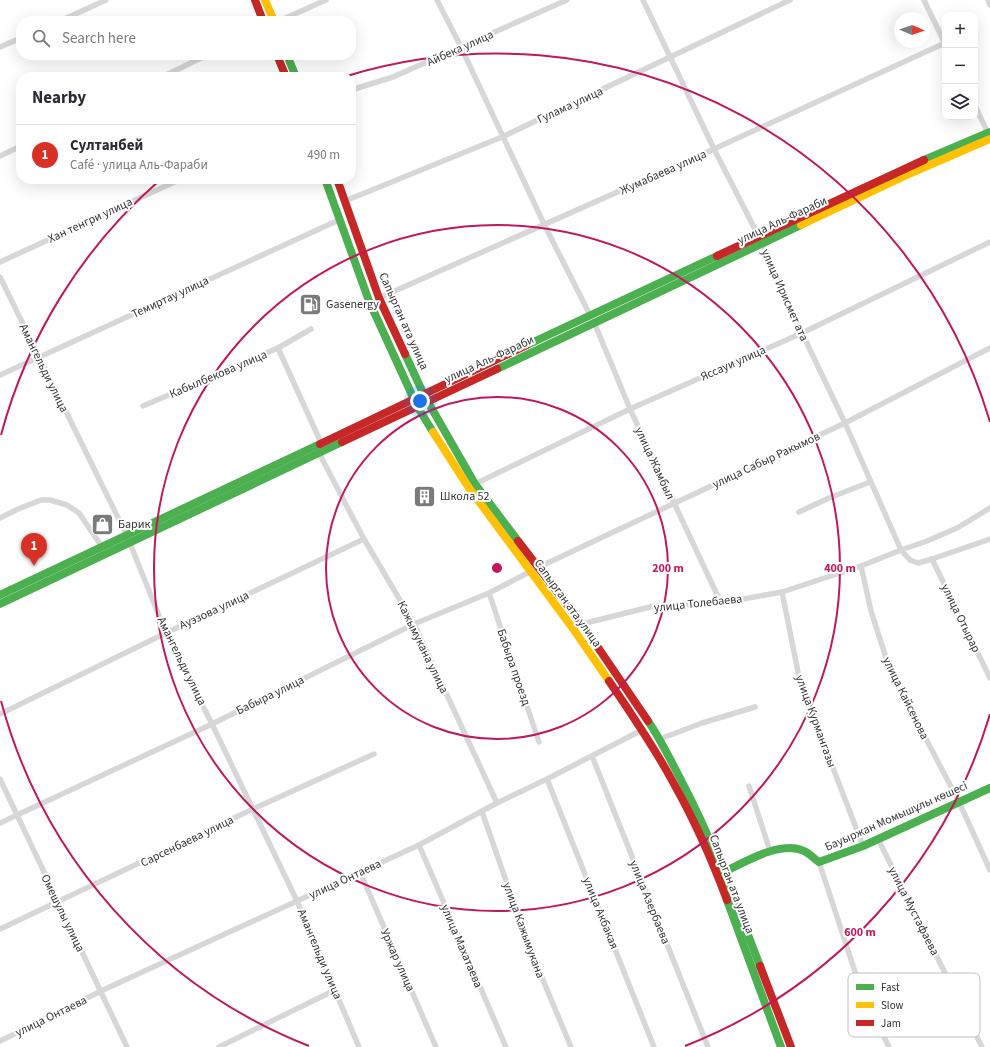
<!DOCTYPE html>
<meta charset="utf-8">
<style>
body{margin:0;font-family:"Source Sans 3",sans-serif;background:#f7f7f7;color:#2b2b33}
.controls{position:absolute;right:12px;top:12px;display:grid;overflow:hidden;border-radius:8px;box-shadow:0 4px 16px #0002}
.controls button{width:36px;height:36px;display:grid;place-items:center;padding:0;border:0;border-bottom:1px solid #e1e1e2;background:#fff;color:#2b2b33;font:20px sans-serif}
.compass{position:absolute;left:894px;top:12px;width:36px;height:36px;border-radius:50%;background:#fff;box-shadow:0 4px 16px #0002;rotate:92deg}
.you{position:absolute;left:420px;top:401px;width:14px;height:14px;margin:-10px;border:3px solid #fff;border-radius:50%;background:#1a73e8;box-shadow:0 0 0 6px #1a73e833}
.badge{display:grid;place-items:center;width:26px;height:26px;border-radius:50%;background:#d93025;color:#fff;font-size:13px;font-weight:700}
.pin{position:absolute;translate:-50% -33px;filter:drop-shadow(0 1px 2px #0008)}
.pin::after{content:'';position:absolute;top:21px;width:14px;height:12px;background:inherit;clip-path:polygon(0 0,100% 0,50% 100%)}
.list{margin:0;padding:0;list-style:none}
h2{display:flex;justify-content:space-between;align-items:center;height:52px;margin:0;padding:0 16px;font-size:17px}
h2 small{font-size:13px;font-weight:400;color:#7c7c81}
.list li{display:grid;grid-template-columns:26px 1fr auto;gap:12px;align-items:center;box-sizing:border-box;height:60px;padding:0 16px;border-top:1px solid #e1e1e2}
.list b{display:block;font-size:15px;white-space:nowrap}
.list p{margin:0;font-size:13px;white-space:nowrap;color:#7c7c81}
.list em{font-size:13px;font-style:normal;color:#7c7c81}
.icon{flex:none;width:22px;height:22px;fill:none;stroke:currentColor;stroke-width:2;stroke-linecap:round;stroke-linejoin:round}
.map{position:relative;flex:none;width:990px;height:1047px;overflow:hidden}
.search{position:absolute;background:#fff;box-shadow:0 4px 16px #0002;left:16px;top:16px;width:340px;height:44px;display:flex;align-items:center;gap:10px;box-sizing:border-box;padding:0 14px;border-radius:16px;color:#7c7c81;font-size:15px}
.panel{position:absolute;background:#fff;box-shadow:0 4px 16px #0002;left:16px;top:72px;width:340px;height:112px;border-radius:16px}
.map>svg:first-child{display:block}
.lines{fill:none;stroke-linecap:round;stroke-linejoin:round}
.street{stroke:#d7d7d7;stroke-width:5.5}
.fast{stroke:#4caf50;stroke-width:8}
.slow{stroke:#ffc107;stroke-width:8}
.jam{stroke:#c62828;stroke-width:8}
.ring{fill:none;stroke:#c2185b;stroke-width:2}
.labels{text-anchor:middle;stroke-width:4;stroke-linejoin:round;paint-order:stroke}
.street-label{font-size:12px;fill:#333;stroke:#fff}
.poi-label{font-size:12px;fill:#333;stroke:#fff;text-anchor:start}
.key{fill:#fff;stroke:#c2c2c2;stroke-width:1}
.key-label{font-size:11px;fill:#333}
.centre{fill:#c2185b;stroke:#fff;stroke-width:2}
.ring-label{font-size:12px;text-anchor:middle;font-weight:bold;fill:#c2185b;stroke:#fff;stroke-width:4;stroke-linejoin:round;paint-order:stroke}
</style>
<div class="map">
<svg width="990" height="1047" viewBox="0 0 990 1047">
<rect width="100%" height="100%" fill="#fff"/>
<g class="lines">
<g class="street">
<path d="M 437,0 L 461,47 L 544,224 L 590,315"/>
<path d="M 643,0 L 714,149 L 759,237 L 802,333 L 845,423 L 901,550 L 910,560 L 918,563 L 932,559 L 990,539"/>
<path d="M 924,0 L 945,44"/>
<path d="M 988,0 L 990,5"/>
<path d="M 60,21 L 106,0"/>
<path d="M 279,21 L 326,0"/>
<path d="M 0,47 L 21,38"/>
<path d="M 162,77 L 207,55"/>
<path d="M 351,90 L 393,77 L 567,0"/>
<path d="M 975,106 L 988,133"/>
<path d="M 0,156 L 21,146"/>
<path d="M 345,201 L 502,137 L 790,0"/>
<path d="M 0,262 L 181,179"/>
<path d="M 0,277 L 127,536 L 166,633 L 212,724 L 297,901 L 359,1047"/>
<path d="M 379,298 L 714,149 L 945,43"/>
<path d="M 594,322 L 630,409 L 721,603"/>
<path d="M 278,348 L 311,329"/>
<path d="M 0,375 L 339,220"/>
<path d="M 143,406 L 278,348 L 322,445"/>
<path d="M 319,453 L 364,539 L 414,624 L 497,803"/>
<path d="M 475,484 L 630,409 L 802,333 L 990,242"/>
<path d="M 799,512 L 829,498 L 870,482"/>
<path d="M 0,518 L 18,509 L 41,500 L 50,500 L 67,505 L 79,513 L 102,547"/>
<path d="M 932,559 L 990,678"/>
<path d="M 861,566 L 871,611 L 890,670 L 959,802 L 990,870"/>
<path d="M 782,592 L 800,682 L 863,846"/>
<path d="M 489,593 L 539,742"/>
<path d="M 582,624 L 654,606 L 721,603 L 782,592 L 861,566 L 901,550 L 927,541 L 957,528 L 990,508"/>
<path d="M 0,714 L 166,633 L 364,539"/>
<path d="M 660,739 L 702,723 L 755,707"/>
<path d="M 592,756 L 708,1047"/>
<path d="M 0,779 L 127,1047"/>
<path d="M 547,779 L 654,1047"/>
<path d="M 749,786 L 770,851"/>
<path d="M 482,812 L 530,949 L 571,1047"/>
<path d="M 0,823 L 212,724 L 414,624 L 489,593 L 539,567 L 845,423 L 990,348"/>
<path d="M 878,839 L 982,1047"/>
<path d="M 419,845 L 506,1047"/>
<path d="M 819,862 L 862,993 L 889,1047"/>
<path d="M 360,872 L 436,1047"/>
<path d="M 0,929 L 253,809 L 374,754"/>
<path d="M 0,1041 L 101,991 L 419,845 L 497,803 L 547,779 L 642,730"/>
<path d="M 219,1047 L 335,990"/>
</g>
<g class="fast">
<path d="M 287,55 L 296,77"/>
<path d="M 924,160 L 990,132"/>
<path d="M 325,179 L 369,301 L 417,406 L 433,432"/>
<path d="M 527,345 L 717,256"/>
<path d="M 405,354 L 424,395 L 475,484 L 518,541"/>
<path d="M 497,369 L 801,225"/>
<path d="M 0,595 L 320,444"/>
<path d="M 0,604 L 342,442"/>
<path d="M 648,721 C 661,740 671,761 682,782 C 713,841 736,904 760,966"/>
<path d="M 724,872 C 745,862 781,840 804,851 C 809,853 814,859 819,862 L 863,846 L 990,788"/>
<path d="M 727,900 L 781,1047"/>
</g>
<g class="slow">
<path d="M 265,0 L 274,21"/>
<path d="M 801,225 L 911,173 L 990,139"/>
<path d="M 433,432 L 469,488 L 574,630 L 609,681"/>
</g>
<g class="jam">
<path d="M 255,0 L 263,21"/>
<path d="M 277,55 L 286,77"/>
<path d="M 337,179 L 379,298 L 405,354"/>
<path d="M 717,256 L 924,160"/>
<path d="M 342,442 L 497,369"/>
<path d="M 320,444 L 527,345"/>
<path d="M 518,541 L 582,624 L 648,721"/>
<path d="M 609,681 C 632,715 655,748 674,784 C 695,821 712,860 727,900"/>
<path d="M 760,966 L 791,1047"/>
</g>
</g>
<g class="ring">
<circle cx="497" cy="568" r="171"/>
<circle cx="497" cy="568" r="343"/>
<path d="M990 714A514 514 0 0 1 685 1046M309 1046A514 514 0 0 1 1 701M1 435A514 514 0 0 1 160 180M347 76A514 514 0 0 1 990 422"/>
</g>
<defs>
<symbol id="fuel-square" viewBox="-11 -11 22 22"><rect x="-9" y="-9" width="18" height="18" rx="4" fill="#7a7a7a" stroke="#fff"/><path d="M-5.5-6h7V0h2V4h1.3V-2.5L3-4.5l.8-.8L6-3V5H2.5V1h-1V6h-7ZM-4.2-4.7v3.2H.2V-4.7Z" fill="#fff"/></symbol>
<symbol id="building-square" viewBox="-11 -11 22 22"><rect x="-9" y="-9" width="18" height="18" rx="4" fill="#7a7a7a" stroke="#fff"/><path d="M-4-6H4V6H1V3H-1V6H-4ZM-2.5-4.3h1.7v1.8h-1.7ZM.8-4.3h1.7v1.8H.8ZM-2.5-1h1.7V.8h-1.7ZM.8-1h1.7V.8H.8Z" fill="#fff"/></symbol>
<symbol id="shop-square" viewBox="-11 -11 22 22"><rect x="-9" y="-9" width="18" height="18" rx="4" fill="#7a7a7a" stroke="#fff"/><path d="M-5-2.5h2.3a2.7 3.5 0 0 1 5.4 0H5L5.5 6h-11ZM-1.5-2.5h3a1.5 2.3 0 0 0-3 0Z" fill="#fff"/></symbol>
</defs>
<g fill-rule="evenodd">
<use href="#fuel-square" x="298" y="292" width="25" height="25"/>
<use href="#building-square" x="412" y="484" width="25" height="25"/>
<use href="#shop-square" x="90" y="512" width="25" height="25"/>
</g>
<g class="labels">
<g class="street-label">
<text transform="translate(460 48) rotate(-24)" y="4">Айбека улица</text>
<text transform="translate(570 105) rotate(-25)" y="4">Гулама улица</text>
<text transform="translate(663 172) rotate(-24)" y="4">Жумабаева улица</text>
<text transform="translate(90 220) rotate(-25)" y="4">Хан тенгри улица</text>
<text transform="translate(782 220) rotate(-25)" y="4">улица Аль-Фараби</text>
<text transform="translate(785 295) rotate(66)" y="4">улица Ирисмет ата</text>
<text transform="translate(170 297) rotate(-25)" y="4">Темиртау улица</text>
<text transform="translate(404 321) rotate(66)" y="4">Сапырган ата улица</text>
<text transform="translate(489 359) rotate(-25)" y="4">улица Аль-Фараби</text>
<text transform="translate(733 363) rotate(-24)" y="4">Яссауи улица</text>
<text transform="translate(44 368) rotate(64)" y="4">Амангельди улица</text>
<text transform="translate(218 374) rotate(-23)" y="4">Кабылбекова улица</text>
<text transform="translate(766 460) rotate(-25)" y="4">улица Сабыр Ракымов</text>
<text transform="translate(655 463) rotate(65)" y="4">улица Жамбыл</text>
<text transform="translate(568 603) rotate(54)" y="4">Сапырган ата улица</text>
<text transform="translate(698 603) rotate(-6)" y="4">улица Толебаева</text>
<text transform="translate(214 610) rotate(-25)" y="4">Ауэзова улица</text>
<text transform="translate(961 618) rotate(64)" y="4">улица Отырар</text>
<text transform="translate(423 647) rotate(64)" y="4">Кажымукана улица</text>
<text transform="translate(182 661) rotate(64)" y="4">Амангельди улица</text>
<text transform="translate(514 667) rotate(71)" y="4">Бабыра проезд</text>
<text transform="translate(270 695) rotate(-26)" y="4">Бабыра улица</text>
<text transform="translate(906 698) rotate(64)" y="4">улица Кайсенова</text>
<text transform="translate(816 721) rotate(70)" y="4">улица Курмангазы</text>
<text transform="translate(896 816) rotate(-24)" y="4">Бауыржан Момышұлы көшесі</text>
<text transform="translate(187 841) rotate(-26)" y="4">Сарсенбаева улица</text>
<text transform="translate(345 879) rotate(-25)" y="4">улица Онтаева</text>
<text transform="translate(732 884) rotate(69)" y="4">Сапырган ата улица</text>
<text transform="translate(650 902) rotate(68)" y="4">улица Азербаева</text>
<text transform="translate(914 911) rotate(63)" y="4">улица Мустафаева</text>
<text transform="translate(63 913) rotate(64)" y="4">Омешулы улица</text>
<text transform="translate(601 913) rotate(68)" y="4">улица Акбакая</text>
<text transform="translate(524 930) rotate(70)" y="4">улица Кажымукана</text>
<text transform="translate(462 946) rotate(67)" y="4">улица Махатаева</text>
<text transform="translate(320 954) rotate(67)" y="4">Амангельди улица</text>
<text transform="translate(398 960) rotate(66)" y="4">Уржар улица</text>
<text transform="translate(51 1016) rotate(-26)" y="4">улица Онтаева</text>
</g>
<g class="poi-label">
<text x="326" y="308">Gasenergy</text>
<text x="440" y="500">Школа 52</text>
<text x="118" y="528">Барик</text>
</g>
</g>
<rect x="848" y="973" width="132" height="64" rx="6" class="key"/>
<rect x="856" y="984" width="18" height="6" fill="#4caf50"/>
<rect x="856" y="1002" width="18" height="6" fill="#ffc107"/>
<rect x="856" y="1020" width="18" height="6" fill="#c62828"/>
<g class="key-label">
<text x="881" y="991">Fast</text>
<text x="881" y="1009">Slow</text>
<text x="881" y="1027">Jam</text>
</g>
<circle cx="497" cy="568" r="6" class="centre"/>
<g class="ring-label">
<text x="668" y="572">200 m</text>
<text x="840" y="572">400 m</text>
<text x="860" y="936">600 m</text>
</g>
</svg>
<div class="controls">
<button>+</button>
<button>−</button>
<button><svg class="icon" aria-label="layers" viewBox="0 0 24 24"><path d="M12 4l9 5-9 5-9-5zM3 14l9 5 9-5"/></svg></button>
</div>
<svg class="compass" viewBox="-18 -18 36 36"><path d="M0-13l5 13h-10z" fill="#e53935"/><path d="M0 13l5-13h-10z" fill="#7c7c81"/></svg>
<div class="you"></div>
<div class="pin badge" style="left:34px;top:566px">1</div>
<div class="search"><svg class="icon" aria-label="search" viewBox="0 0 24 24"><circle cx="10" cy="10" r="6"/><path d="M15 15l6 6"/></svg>Search here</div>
<section class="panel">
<h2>Nearby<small></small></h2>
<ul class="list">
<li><span class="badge">1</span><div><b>Султанбей</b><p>Café · улица Аль-Фараби</p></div><em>490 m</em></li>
</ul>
</section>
</div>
